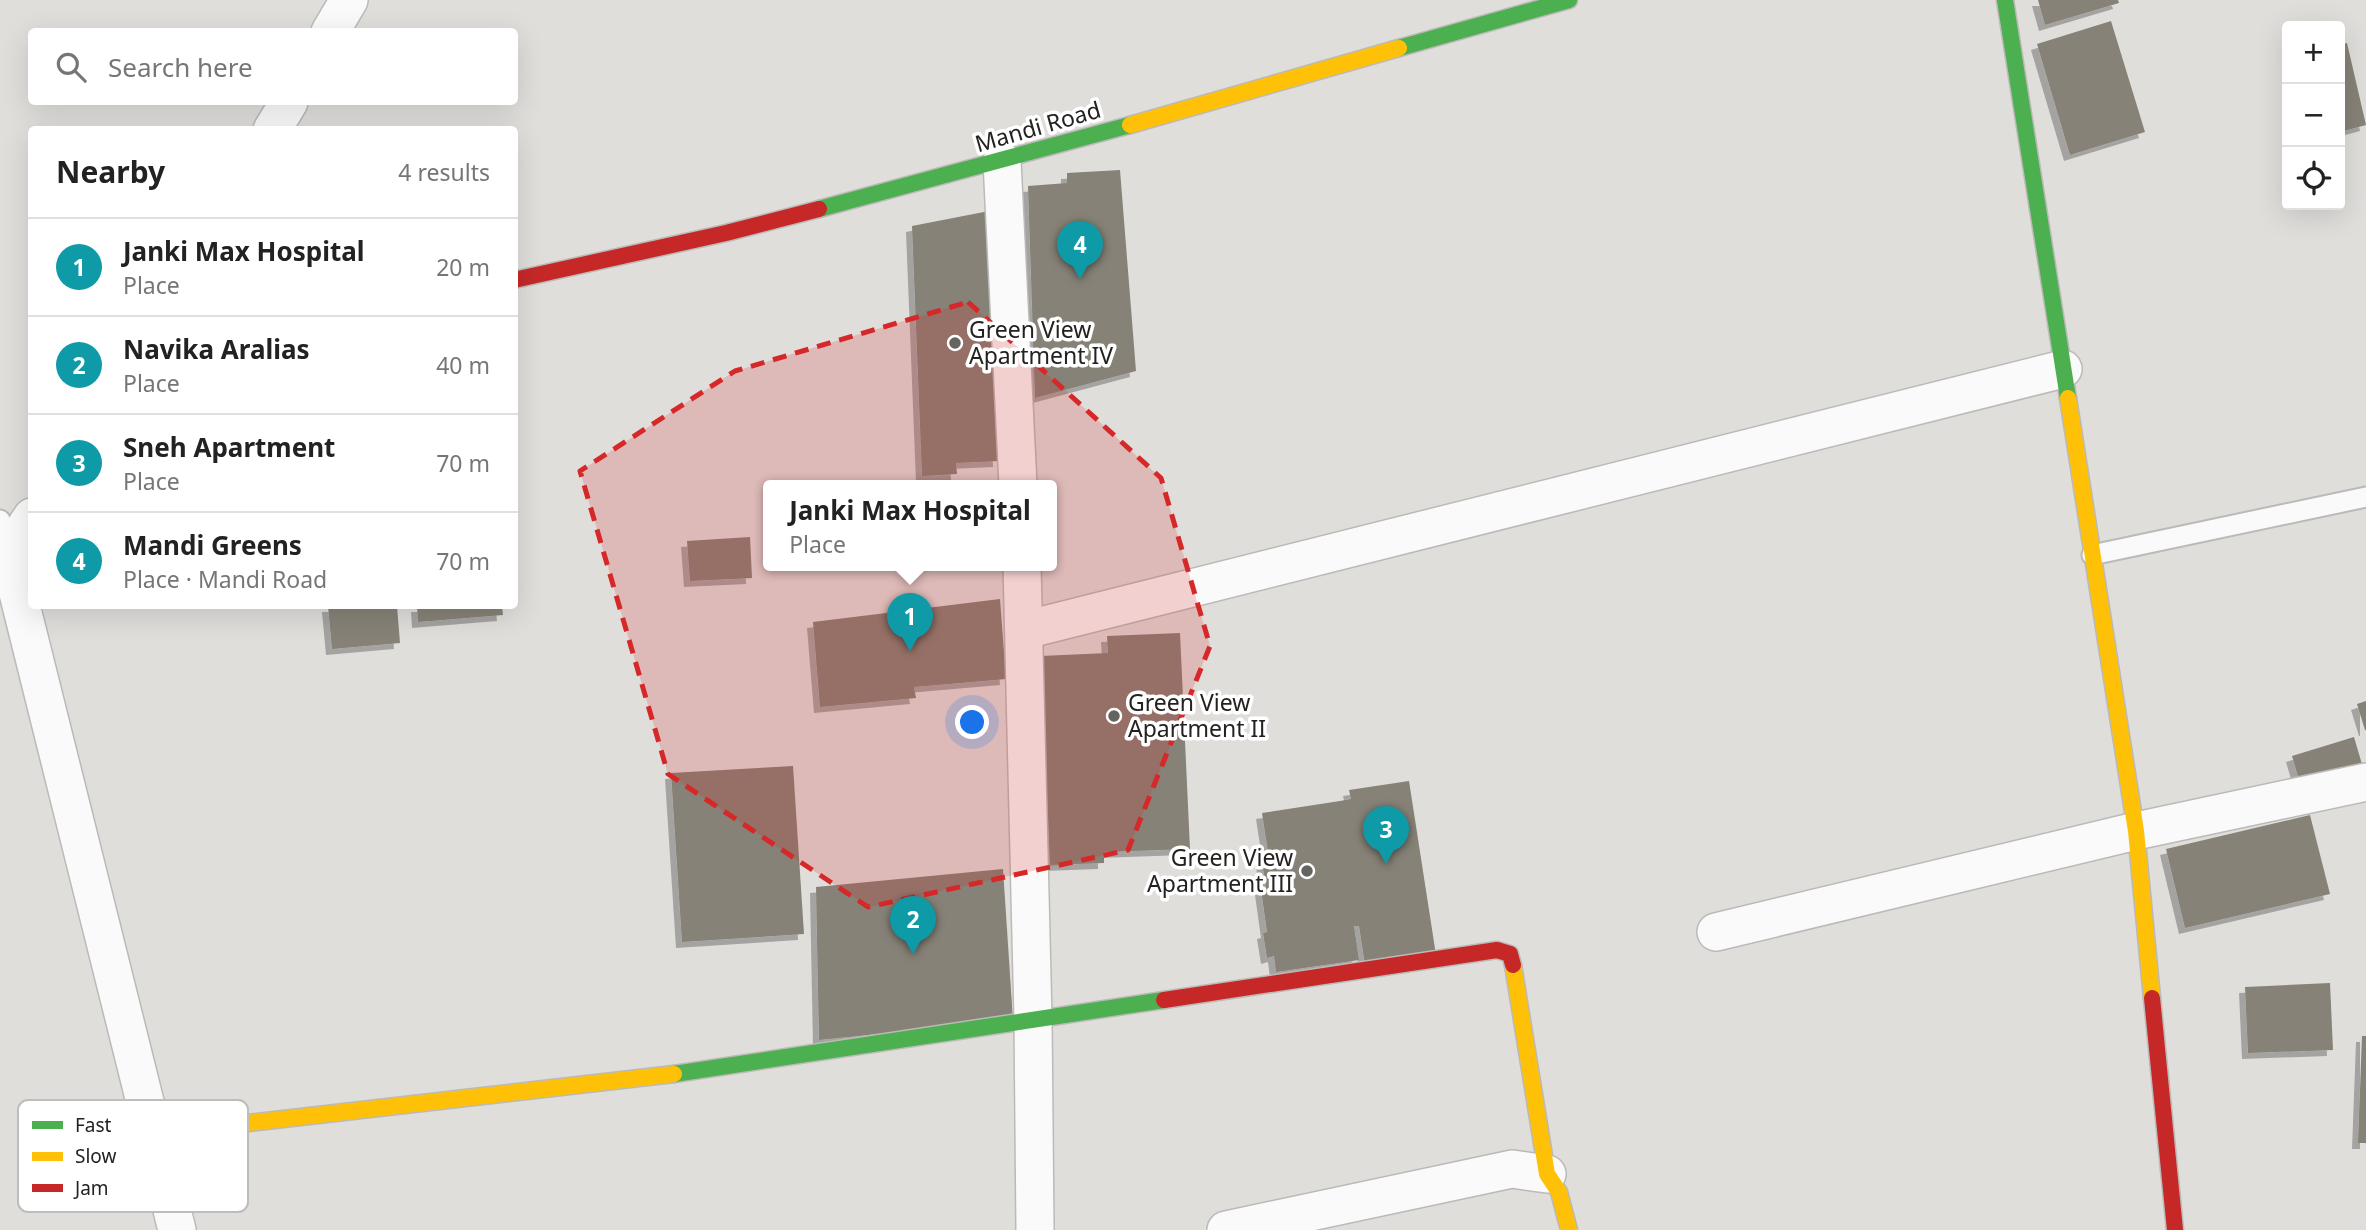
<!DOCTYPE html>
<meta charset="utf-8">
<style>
body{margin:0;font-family:"Noto Sans",sans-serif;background:#f2f2f2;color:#222}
.controls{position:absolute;right:21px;top:21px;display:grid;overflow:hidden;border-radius:7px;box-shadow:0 7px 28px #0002}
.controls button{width:63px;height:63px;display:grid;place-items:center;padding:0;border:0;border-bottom:2px solid #e0e0e0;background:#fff;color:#222;font:35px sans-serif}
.you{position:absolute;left:973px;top:723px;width:24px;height:24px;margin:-18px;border:5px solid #fff;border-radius:50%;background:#1a73e8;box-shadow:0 0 0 10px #1a73e833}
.badge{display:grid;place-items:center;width:46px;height:46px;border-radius:50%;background:#656461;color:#fff;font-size:23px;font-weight:700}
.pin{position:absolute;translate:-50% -58px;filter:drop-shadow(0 2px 4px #0008)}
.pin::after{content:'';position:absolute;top:37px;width:24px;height:21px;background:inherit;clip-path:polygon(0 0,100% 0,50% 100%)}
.popup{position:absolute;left:763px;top:480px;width:294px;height:91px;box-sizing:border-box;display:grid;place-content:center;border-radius:7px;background:#fff;filter:drop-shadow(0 2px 5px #0005);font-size:23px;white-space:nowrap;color:#767676}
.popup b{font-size:26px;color:#222}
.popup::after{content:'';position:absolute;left:50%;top:100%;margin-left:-14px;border:14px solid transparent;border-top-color:#fff}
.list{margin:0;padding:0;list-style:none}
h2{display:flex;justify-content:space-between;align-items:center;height:91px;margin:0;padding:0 28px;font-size:30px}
h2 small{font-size:23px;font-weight:400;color:#767676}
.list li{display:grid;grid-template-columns:46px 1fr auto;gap:21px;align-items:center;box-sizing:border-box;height:98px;padding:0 28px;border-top:2px solid #e0e0e0}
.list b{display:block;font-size:26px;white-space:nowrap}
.list p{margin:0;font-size:23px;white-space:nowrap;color:#767676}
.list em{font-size:23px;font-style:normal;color:#767676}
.icon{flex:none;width:38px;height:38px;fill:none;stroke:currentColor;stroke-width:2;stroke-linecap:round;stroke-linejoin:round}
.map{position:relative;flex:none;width:2366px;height:1230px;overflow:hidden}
.search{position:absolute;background:#fff;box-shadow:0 7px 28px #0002;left:28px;top:28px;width:490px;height:77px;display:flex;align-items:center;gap:18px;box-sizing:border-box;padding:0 24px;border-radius:7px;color:#767676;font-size:26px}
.panel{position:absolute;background:#fff;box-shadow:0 7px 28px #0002;left:28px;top:126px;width:490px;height:483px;border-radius:7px}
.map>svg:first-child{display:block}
.building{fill:#868277;filter:url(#shadow)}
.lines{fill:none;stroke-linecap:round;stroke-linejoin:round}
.lane-casing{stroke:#bbbab8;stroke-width:23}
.street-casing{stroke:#bbbab8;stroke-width:40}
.fast-casing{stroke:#bbbab8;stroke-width:19}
.slow-casing{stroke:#bbbab8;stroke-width:19}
.jam-casing{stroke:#bbbab8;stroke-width:19}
.lane{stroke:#fafafa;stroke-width:19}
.street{stroke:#fafafa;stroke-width:37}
.fast{stroke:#4caf50;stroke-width:16}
.slow{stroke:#ffc107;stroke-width:16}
.jam{stroke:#c62828;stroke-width:16}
.marked{fill:#d62828;fill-opacity:0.2;stroke:#d62828;stroke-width:5;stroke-dasharray:14 9;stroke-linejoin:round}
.poi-dot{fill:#656461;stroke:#fff;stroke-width:2.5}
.labels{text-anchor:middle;stroke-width:7;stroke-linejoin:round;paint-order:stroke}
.street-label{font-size:23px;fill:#232220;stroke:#fff}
.poi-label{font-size:23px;fill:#232220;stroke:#fff;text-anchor:start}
.key{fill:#fff;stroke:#bdbdbc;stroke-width:2}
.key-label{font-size:19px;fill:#232220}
</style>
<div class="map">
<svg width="2366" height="1230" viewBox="0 0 2366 1230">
<defs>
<filter id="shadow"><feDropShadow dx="-6" dy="6" stdDeviation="0" flood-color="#0004"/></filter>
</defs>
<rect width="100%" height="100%" fill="#dfdedb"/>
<g class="building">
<path d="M 2038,0 L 2118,0 L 2119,3 L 2045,25 Z"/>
<path d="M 2111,21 L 2145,132 L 2070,155 L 2037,44 Z"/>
<path d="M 2347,43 L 2366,125 L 2340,132 L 2340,45 Z"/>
<path d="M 1120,170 L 1136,371 L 1035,398 L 1028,186 L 1067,183 L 1067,173 Z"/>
<path d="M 989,211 L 999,461 L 956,463 L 957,474 L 922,476 L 912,226 Z"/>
<path d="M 750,537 L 752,578 L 690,581 L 687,541 Z"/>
<path d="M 1000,599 L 1006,679 L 914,687 L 916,698 L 820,707 L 813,622 Z"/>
<path d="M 328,606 L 397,606 L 400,643 L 332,649 Z"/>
<path d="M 417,606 L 502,606 L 503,615 L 418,622 Z"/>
<path d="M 1180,633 L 1190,849 L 1104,852 L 1104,863 L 1050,865 L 1041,656 L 1108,653 L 1107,636 Z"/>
<path d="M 2366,701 L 2366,730 L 2365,730 L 2357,704 Z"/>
<path d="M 2354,737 L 2364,771 L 2302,790 L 2292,756 Z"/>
<path d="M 793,766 L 804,934 L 682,942 L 671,773 Z"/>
<path d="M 1409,781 L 1436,955 L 1365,965 L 1359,926 L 1354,926 L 1359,960 L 1276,972 L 1274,956 L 1267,958 L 1263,933 L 1267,932 L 1261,889 L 1266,888 L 1261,854 L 1268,852 L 1262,813 L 1340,801 L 1351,799 L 1349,790 Z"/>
<path d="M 2310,815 L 2330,894 L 2185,928 L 2166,849 Z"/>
<path d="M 1003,869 L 1013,1020 L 819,1040 L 816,887 Z"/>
<path d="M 2330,983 L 2333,1050 L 2248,1053 L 2245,987 Z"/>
<path d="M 2362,1036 L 2366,1036 L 2366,1143 L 2358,1143 Z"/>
</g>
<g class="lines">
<defs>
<g id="lane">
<path d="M 0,520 L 7,552"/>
<path d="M 2092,555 L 2366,497"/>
</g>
<g id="street">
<path d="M 330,32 L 349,0"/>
<path d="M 272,130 L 289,102"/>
<path d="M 1002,161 L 1018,485"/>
<path d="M 8,553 L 177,1230"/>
<path d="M 0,564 L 32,517"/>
<path d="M 1022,565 L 1033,1019 L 1035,1230"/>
<path d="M 1025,630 L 2063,369"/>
<path d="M 1716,932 L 2136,831 L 2366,782"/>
<path d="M 1226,1230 L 1512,1169 L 1547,1174"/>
</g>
<g id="fast">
<path d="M 2005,0 L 2068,398"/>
<path d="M 1399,48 L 1569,0"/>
<path d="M 819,209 L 1130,125"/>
<path d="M 674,1074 L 1164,1000"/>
</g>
<g id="slow">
<path d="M 1130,125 L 1399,48"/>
<path d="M 2068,398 L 2136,831 L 2152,998"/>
<path d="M 1513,965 L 1547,1174 L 1559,1192 L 1569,1230"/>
<path d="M 153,1134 L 674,1074"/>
</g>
<g id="jam">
<path d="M 514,280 L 726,233 L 819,209"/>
<path d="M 2152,998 L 2175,1230"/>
<path d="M 1164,1000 L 1497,950 L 1510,954 L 1513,965"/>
</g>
</defs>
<use href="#lane" class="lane-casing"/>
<use href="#street" class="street-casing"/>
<use href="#fast" class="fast-casing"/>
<use href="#slow" class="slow-casing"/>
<use href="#jam" class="jam-casing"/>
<use href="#lane" class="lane"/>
<use href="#street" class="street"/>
<use href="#fast" class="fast"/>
<use href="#slow" class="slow"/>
<use href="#jam" class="jam"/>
</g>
<path class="marked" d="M 968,302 L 1161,478 L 1210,646 L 1128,850 L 868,907 L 668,774 L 580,471 L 735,371 Z"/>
<g class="poi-dot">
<circle cx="955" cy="343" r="7"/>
<circle cx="1114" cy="716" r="7"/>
<circle cx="1307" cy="871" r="7"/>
</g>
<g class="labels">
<g class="street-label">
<text transform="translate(1038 127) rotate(-16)" y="8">Mandi Road</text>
</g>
<g class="poi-label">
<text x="969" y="338">Green View<tspan x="969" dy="26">Apartment IV</tspan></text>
<text x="1128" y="711">Green View<tspan x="1128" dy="26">Apartment II</tspan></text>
<text x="1293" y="866" text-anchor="end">Green View<tspan x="1293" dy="26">Apartment III</tspan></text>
</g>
</g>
<rect x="18" y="1100" width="230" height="112" rx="10" class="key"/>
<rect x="32" y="1121" width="31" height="8" fill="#4caf50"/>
<rect x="32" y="1152" width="31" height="9" fill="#ffc107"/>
<rect x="32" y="1184" width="31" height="8" fill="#c62828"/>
<g class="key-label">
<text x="75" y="1132">Fast</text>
<text x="75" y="1163">Slow</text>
<text x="75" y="1195">Jam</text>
</g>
</svg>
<div class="controls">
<button>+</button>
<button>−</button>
<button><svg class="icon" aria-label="locate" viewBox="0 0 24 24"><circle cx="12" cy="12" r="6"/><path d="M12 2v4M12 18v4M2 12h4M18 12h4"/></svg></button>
</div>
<div class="you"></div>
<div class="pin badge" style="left:910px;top:651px;background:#0f9aa8">1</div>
<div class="popup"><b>Janki Max Hospital</b>Place</div>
<div class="pin badge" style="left:913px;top:954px;background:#0f9aa8">2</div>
<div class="pin badge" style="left:1386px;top:864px;background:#0f9aa8">3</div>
<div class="pin badge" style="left:1080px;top:279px;background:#0f9aa8">4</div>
<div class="search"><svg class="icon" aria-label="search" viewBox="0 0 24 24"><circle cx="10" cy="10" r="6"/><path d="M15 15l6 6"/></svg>Search here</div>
<section class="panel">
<h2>Nearby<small>4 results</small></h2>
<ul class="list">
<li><span class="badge" style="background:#0f9aa8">1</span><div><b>Janki Max Hospital</b><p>Place</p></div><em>20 m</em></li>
<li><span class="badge" style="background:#0f9aa8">2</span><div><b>Navika Aralias</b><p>Place</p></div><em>40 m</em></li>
<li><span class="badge" style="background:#0f9aa8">3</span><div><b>Sneh Apartment</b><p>Place</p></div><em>70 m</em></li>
<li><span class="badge" style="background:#0f9aa8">4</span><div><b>Mandi Greens</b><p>Place · Mandi Road</p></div><em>70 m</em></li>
</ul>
</section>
</div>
